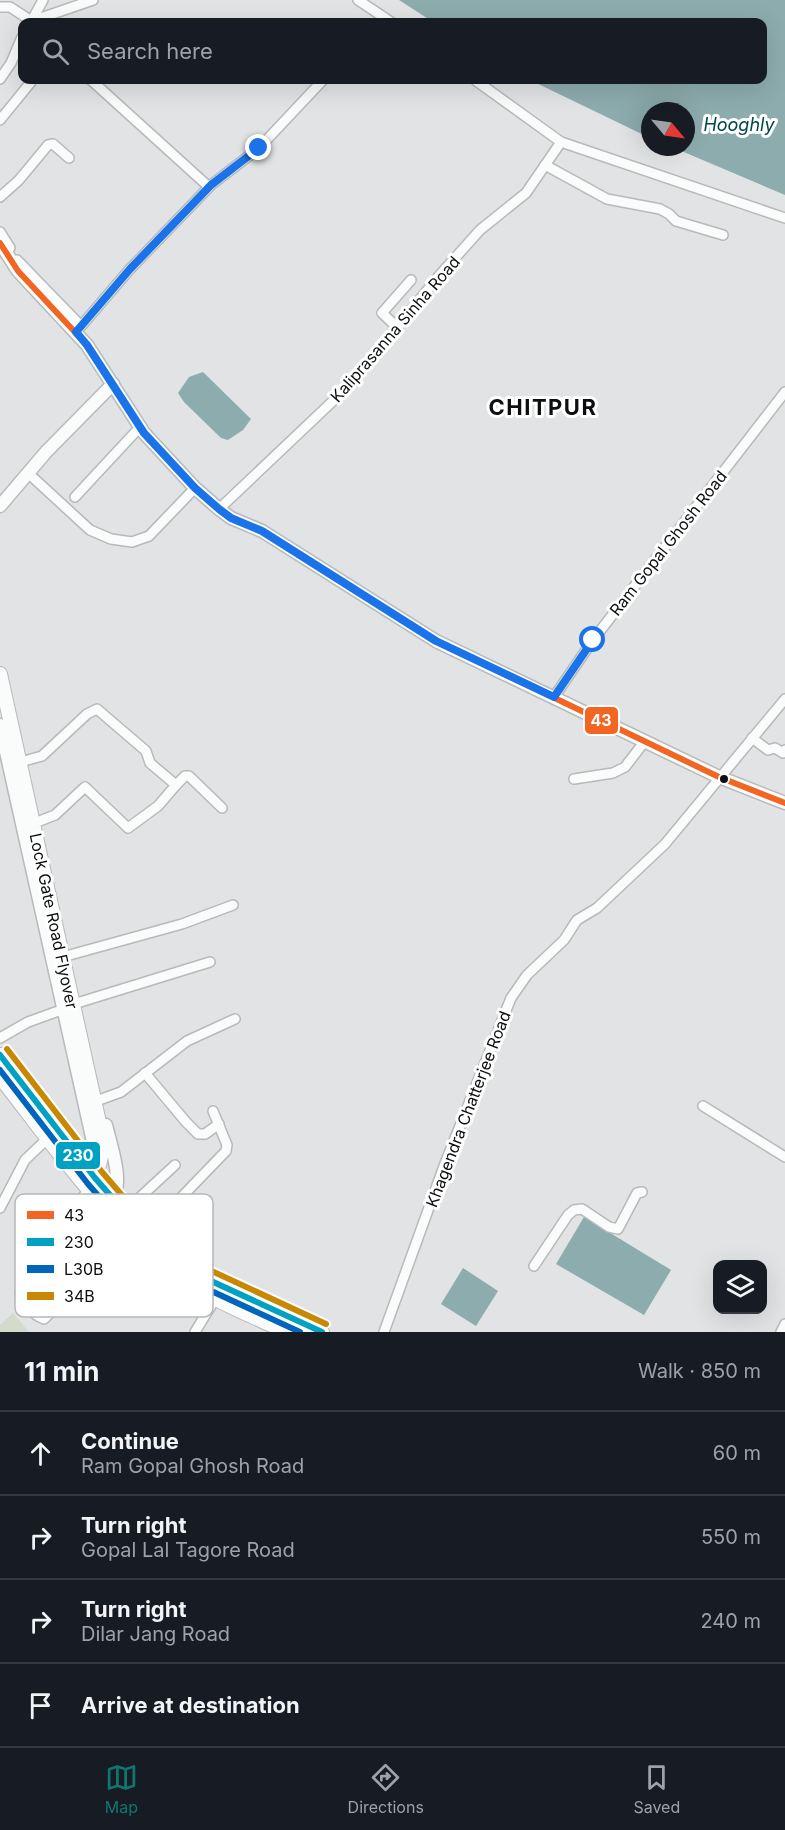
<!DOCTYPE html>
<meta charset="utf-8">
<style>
body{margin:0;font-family:Inter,sans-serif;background:#242831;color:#f1f3f6}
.controls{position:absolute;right:18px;bottom:18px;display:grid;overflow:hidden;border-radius:12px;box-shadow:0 6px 24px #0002}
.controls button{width:54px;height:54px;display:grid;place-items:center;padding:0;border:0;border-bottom:2px solid #363941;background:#171b24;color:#f1f3f6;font:30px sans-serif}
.compass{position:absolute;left:641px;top:102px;width:54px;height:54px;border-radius:50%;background:#171b24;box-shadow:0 6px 24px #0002;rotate:119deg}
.stop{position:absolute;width:18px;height:18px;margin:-14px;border:4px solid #1a73e8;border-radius:50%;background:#fff}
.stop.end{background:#1a73e8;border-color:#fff;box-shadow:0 2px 6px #0008}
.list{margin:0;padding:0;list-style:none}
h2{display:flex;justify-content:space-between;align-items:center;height:78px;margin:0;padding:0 24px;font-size:26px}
h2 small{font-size:20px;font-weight:400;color:#9ea1a6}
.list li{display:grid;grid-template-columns:39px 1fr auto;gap:18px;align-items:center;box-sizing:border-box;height:84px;padding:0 24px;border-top:2px solid #363941}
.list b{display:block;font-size:22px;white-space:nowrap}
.list p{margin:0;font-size:20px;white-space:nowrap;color:#9ea1a6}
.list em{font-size:20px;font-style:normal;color:#9ea1a6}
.icon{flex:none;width:33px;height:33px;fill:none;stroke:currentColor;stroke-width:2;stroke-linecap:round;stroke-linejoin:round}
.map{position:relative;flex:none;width:785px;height:1332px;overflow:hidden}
.search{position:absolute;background:#171b24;box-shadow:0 6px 24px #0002;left:18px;right:18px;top:18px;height:66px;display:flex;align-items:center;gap:15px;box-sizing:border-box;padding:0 21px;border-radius:12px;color:#9ea1a6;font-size:22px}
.sheet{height:414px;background:#171b24}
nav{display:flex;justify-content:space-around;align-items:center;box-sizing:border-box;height:84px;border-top:2px solid #363941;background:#171b24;font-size:16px;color:#9ea1a6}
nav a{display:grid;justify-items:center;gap:3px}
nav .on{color:#0f766e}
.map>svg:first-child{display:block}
.green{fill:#d4dacc}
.water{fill:#8dacae}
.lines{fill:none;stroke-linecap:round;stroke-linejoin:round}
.street-casing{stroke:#b7b9ba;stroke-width:12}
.secondary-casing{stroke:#b7b9ba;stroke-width:15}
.primary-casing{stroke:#b7b9ba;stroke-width:16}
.street{stroke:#fafbfb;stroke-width:9}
.secondary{stroke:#fafbfb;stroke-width:12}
.primary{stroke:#fafbfb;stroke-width:14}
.bus-1-casing{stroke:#fff;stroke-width:10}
.bus-2-casing{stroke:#fff;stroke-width:10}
.bus-3-casing{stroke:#fff;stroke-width:10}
.bus-4-casing{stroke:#fff;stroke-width:10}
.bus-1{stroke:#f26522;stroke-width:6}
.bus-2{stroke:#01a1c4;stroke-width:6}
.bus-3{stroke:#0065bd;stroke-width:6}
.bus-4{stroke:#c88803;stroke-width:6}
.route{stroke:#1a73e8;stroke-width:8}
.bus-dot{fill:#0d0e0f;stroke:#fff;stroke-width:2}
.labels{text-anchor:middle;stroke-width:6;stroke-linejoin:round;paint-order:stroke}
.street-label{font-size:16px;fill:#0d0e0f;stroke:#fff}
.water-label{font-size:18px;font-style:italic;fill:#00474a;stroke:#fff}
.district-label{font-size:22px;font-weight:bold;letter-spacing:1.5px;fill:#0d0e0f;stroke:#fff}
.key{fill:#fff;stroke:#b6b7b7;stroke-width:1.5}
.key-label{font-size:16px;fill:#0d0e0f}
.line-badge{stroke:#fff;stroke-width:2}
.badge-label{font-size:16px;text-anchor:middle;font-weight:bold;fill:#fff}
</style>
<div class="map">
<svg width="785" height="1332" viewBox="0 0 785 1332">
<rect width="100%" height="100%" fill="#e1e3e5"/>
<path class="green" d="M 13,1313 L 29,1332 L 0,1332 L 0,1325 Z"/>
<g class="water">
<path d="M 399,0 L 785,0 L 785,195 L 672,147 L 686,147 L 686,111 L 650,111 L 650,138 L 530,80 L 762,80 L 762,22 L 433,22 Z"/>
<path d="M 203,372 L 251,419 L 243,430 L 228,440 L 221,438 L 184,402 L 178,393 L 189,377 Z"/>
<path d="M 584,1217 L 671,1270 L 644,1315 L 556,1264 Z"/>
<path d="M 463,1268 L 498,1291 L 476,1326 L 441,1304 Z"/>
</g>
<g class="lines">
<defs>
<g id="street">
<path d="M 358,0 L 391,22"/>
<path d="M 0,7 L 10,7 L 33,22"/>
<path d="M 32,21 L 93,0"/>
<path d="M 31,22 L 43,0"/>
<path d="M 0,79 L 11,63 L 22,37"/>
<path d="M 91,80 L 209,187"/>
<path d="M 475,80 L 561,142 L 785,218"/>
<path d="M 0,120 L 31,82"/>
<path d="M 545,165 L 607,199 L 660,209 L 669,214 L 676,221 L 723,235"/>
<path d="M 0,197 L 19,180 L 48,145 L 53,144 L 69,158"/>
<path d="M 0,232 L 10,248"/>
<path d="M 17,260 L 80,325"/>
<path d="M 398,328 L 382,313 L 411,280"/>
<path d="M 76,332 L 130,269 L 211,185 L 259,148 L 323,80"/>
<path d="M 28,473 L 90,530 L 111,539 L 132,542 L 149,536 L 195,488"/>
<path d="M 75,497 L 140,427"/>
<path d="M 219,509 L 353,382 L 438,277 L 480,230 L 526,193 L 561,142"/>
<path d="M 554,697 L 593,640 L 785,392"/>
<path d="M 752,738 L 768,750 L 775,748 L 783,753 L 785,750"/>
<path d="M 24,761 L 42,756 L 87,714 L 97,709 L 146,751 L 150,763 L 176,785 L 158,806 L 128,828 L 85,787 L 55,815 L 37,822"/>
<path d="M 574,779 L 613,773 L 625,767 L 645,741"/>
<path d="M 176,785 L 185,776 L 189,776 L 222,808"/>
<path d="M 66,956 L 182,924 L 233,905"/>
<path d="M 77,1003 L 210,962"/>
<path d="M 0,1038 L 28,1022 L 64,1009"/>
<path d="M 145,1073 L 186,1122 L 198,1134 L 205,1134 L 219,1124"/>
<path d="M 99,1100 L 121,1092 L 187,1041 L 235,1019"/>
<path d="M 703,1106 L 785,1157"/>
<path d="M 89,1191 L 38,1239 L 44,1266 L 20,1292 C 19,1302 34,1315 44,1319 L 129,1234"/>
<path d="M 0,1208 L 25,1160 L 48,1138"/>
<path d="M 124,1212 L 175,1165"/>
<path d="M 145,1235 L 226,1151 L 227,1145 L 213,1111"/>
<path d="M 534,1266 L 568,1215 L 574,1210 L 582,1209 L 609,1227 L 618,1229 L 637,1193 L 642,1192"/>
<path d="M 195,1332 L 217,1296"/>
<path d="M 384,1332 L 444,1166 L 511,998 L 527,975 L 564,940 L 577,920 L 597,908 L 665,844 L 785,699"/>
<path d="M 781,1332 L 785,1324"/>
</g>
<g id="secondary">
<path d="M 0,243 L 18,271 L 87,345 L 144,433 L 195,488 L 219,509 L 231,518 L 262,531 L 436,641 L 719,777 L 785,803"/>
<path d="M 0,506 L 46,452 L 113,384"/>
<path d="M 0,725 L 98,1164"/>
<path d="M 106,1125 C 111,1147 127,1188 108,1205"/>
</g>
<g id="primary">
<path d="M 0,674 L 102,1136 C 104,1157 97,1172 89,1191"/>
<path d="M 0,1055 L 95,1178 L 145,1235 L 161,1249 L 198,1275 L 322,1332"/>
<path d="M 0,1077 C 64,1158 123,1248 216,1299 C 239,1311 263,1321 287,1332"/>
</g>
</defs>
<use href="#street" class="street-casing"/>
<use href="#secondary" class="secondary-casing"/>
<use href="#primary" class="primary-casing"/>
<use href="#street" class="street"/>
<use href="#secondary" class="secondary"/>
<use href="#primary" class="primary"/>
<defs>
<path id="bus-1" d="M 0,243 L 18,271 L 87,345 L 144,433 L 195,488 L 219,509 L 231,518 L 262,531 L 436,641 L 719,777 L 785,803"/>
<path id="bus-2" d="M 0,1055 L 95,1178 L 145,1235 L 161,1249 L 198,1275 L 322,1332"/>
<path id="bus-3" d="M 0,1070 L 88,1184 L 138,1241 L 155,1256 L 194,1283 L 300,1332"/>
<path id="bus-4" d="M 7,1049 L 102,1172 L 151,1229 L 167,1242 L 203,1267 L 326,1324"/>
</defs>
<use href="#bus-1" class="bus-1-casing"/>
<use href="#bus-2" class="bus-2-casing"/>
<use href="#bus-3" class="bus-3-casing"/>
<use href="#bus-4" class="bus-4-casing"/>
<use href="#bus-1" class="bus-1"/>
<use href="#bus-2" class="bus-2"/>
<use href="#bus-3" class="bus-3"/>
<use href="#bus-4" class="bus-4"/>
</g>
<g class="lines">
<path class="route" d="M 259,148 L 211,185 L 130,269 L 76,332 L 87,345 L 144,433 L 195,488 L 219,509 L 231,518 L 262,531 L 436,641 L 554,697 L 593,640"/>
</g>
<circle class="bus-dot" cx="724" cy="779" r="5"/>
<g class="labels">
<g class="street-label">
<text transform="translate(395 329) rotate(-49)" y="6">Kaliprasanna Sinha Road</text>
<text transform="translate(668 543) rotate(-52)" y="6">Ram Gopal Ghosh Road</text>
<text transform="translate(54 921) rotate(78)" y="6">Lock Gate Road Flyover</text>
<text transform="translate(468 1109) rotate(-69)" y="6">Khagendra Chatterjee Road</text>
</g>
<g class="water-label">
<text x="739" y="131">Hooghly</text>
</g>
<g class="district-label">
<text x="543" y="415">CHITPUR</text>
</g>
</g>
<rect x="15" y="1194" width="198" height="123" rx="9" class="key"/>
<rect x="27" y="1211" width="27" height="8" fill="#f26522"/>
<rect x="27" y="1238" width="27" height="8" fill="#01a1c4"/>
<rect x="27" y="1265" width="27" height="8" fill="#0065bd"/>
<rect x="27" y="1292" width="27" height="8" fill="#c88803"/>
<g class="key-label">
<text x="64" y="1221">43</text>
<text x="64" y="1248">230</text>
<text x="64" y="1275">L30B</text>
<text x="64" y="1302">34B</text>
</g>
<g class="line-badge">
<rect x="584" y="706" width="35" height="29" rx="6" fill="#f26522"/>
<rect x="55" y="1141" width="46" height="29" rx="6" fill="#01a1c4"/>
</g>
<g class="badge-label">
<text x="601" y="726">43</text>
<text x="78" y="1161">230</text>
</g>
</svg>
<div class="controls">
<button><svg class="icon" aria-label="layers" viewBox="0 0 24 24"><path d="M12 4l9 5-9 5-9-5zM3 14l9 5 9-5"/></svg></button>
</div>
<svg class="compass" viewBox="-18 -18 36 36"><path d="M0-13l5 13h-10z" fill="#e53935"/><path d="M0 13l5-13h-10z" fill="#9ea1a6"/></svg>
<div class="stop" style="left:593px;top:640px"></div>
<div class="stop end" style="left:259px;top:148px"></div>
<div class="search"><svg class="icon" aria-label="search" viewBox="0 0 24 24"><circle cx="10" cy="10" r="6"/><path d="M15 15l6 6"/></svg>Search here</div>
</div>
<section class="sheet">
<h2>11 min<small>Walk · 850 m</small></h2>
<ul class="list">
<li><svg class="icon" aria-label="ahead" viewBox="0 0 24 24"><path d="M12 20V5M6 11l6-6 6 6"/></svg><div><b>Continue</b><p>Ram Gopal Ghosh Road</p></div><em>60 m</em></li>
<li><svg class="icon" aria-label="right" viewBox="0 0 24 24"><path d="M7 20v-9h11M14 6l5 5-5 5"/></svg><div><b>Turn right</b><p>Gopal Lal Tagore Road</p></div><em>550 m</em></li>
<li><svg class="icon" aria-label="right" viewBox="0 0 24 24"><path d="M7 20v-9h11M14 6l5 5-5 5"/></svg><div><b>Turn right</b><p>Dilar Jang Road</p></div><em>240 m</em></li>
<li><svg class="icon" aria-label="arrive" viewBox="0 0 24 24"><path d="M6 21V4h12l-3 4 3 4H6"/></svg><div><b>Arrive at destination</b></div></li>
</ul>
</section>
<nav>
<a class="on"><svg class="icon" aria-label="map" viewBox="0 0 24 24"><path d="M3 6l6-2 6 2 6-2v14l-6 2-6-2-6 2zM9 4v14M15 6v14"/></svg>Map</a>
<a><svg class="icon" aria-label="directions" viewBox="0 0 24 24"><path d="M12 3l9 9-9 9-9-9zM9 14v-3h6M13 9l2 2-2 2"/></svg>Directions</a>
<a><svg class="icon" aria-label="saved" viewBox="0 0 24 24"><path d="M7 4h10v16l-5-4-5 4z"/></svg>Saved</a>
</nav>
